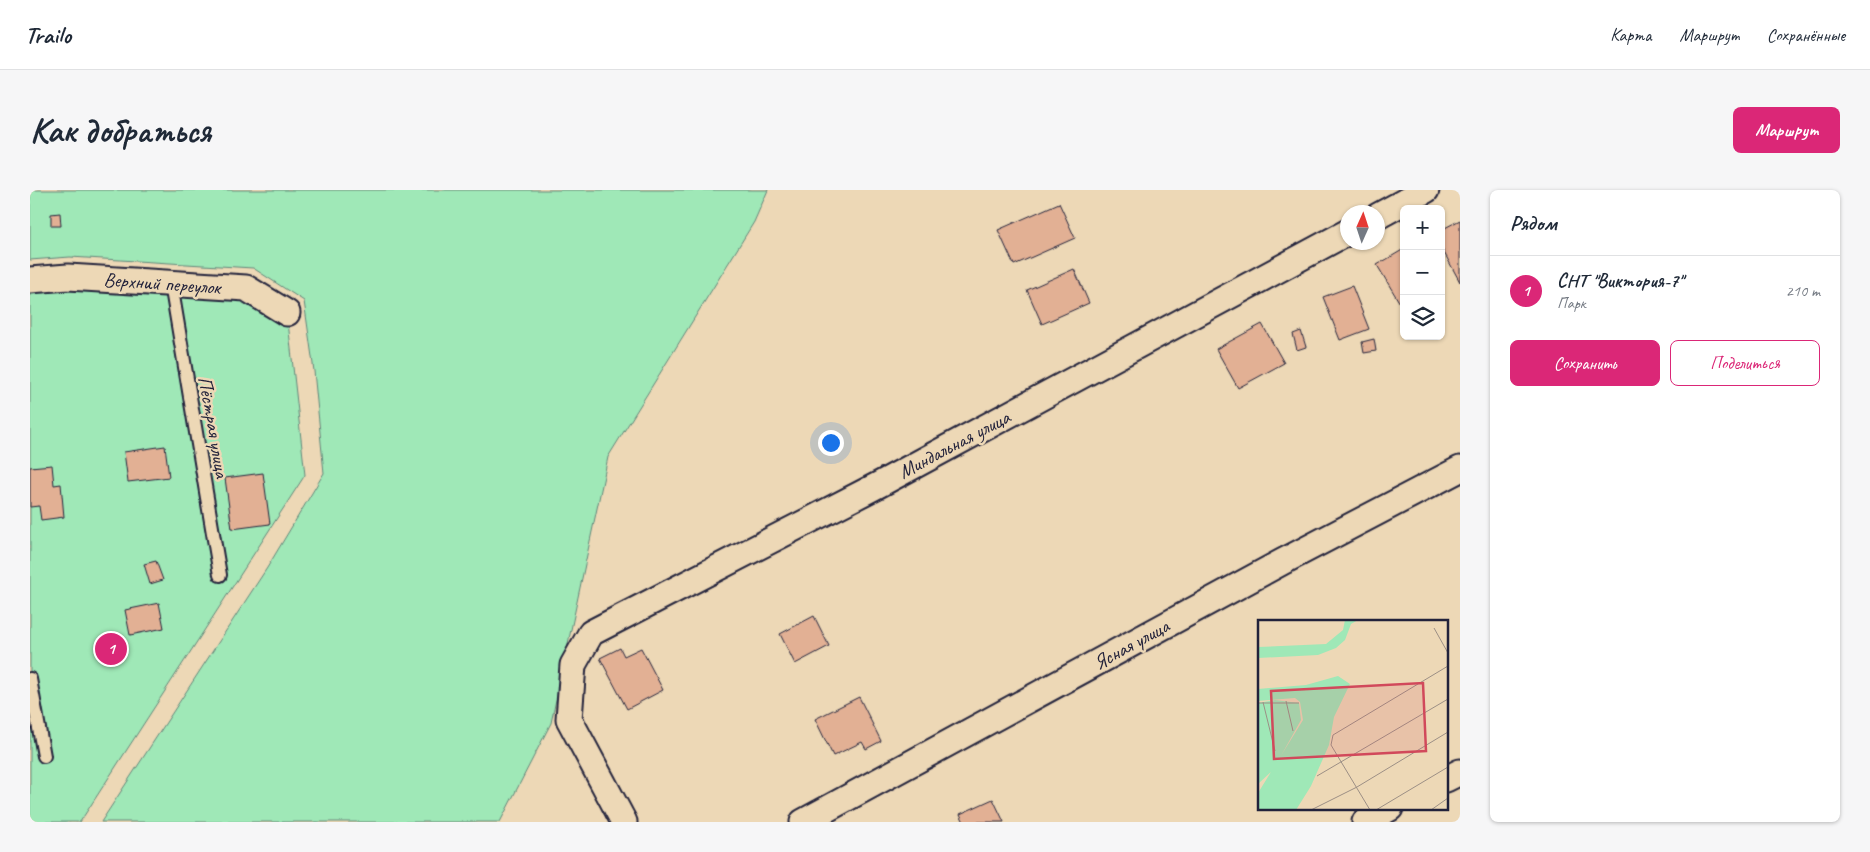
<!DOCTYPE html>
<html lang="ru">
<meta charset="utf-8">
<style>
body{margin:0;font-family:Caveat,sans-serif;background:#f6f6f7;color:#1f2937}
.controls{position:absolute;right:15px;top:15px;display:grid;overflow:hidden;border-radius:8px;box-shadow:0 1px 4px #0004}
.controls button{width:45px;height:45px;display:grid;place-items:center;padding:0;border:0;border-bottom:1px solid #e0e1e3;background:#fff;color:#1f2937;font:25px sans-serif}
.compass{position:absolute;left:1310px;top:15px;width:45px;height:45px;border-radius:50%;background:#fff;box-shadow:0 1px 4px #0004;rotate:3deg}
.you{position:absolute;left:800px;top:252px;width:18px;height:18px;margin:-12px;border:4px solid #fff;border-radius:50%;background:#1a73e8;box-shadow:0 0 0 8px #1a73e833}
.badge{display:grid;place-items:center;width:32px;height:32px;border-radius:50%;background:#db2777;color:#fff;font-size:16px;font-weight:700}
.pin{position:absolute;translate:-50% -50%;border:2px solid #fff;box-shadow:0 1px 5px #0006}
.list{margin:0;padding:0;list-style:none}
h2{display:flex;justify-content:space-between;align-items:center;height:65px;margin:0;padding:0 20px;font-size:21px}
h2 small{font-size:16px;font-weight:400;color:#747a83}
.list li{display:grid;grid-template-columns:32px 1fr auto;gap:15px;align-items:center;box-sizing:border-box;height:70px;padding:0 20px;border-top:1px solid #e0e1e3}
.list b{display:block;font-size:19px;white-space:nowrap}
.list p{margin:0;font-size:16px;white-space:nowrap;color:#747a83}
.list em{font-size:16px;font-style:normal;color:#747a83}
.actions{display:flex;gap:10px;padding:15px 20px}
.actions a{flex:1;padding:11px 0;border:1px solid #db2777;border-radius:8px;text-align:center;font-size:18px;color:#db2777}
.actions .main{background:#db2777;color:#fff}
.icon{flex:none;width:28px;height:28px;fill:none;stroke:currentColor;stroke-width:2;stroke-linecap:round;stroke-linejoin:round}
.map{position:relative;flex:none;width:1430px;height:632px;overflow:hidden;border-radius:8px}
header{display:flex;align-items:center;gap:30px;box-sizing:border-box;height:70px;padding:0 25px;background:#fff;border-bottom:1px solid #e0e1e3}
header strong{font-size:24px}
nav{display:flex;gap:28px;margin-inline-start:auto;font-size:18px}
.intro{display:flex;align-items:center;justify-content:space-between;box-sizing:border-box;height:120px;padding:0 30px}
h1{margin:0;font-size:35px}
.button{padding:12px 22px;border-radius:8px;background:#db2777;color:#fff;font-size:18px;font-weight:700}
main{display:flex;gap:30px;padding:0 30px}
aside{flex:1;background:#fff;border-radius:8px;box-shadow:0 1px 4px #0004}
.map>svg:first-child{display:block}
.green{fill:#9fe8b7;stroke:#608579}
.building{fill:#e2b094;stroke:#22223b}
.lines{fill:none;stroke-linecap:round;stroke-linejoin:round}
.service-casing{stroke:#22223b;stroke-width:16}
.minor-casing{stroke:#22223b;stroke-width:29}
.service{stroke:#edd8b6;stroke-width:12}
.minor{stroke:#edd8b6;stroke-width:25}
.labels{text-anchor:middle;stroke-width:5;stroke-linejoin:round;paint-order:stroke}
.street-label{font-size:20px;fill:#22223b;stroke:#edd8b6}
.inset-road{fill:none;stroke:#9c8f85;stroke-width:1}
.view{fill:#d1495b;fill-opacity:0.15;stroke:#d1495b;stroke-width:2.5}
.inset-edge{fill:none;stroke:#22223b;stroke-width:2.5}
</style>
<header>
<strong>Trailo</strong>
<nav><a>Карта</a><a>Маршрут</a><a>Сохранённые</a></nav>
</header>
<div class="intro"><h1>Как добраться</h1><a class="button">Маршрут</a></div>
<main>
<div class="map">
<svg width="1430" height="632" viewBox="0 0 1430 632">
<rect width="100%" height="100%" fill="#edd8b6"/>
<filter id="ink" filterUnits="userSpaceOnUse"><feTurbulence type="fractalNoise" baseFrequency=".02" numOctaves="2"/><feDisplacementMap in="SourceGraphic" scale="10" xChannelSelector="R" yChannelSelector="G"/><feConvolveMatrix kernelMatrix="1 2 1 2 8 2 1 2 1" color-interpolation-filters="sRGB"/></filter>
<g filter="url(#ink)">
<g class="green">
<path d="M 0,0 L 738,0 L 724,32 L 578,267 L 521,533 L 470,632 L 71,632 L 237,378 L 294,283 L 284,181 L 274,111 L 223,78 L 40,67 L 0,70 Z"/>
<path d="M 0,90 L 216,97 L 257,123 L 275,285 L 50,632 L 0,632 Z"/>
</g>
<g class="building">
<path d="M 1029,13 L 1045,48 L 984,75 L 968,40 Z"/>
<path d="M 30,23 L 31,36 L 21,36 L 21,24 Z"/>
<path d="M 1430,30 L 1430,92 L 1411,57 L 1411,40 Z"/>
<path d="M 1374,59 L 1374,120 L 1347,75 Z"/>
<path d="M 1044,79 L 1059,113 L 1012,134 L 997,100 Z"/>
<path d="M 1322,96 L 1339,139 L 1310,150 L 1293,107 Z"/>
<path d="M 1232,134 L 1254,173 L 1208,198 L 1186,159 Z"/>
<path d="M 1271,141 L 1276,157 L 1267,160 L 1263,144 Z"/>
<path d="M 1344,149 L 1346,161 L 1334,163 L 1332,152 Z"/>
<path d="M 135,256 L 139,287 L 98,292 L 94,262 Z"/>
<path d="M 22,275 L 24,295 L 31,294 L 34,327 L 11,330 L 9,316 L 0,317 L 0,277 Z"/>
<path d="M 233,283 L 240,334 L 202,339 L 195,288 Z"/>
<path d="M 126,371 L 133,390 L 120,394 L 114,374 Z"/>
<path d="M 129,413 L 134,438 L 100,445 L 95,420 Z"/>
<path d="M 784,426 L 799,456 L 765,474 L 750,444 Z"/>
<path d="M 590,458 L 594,466 L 611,458 L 633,500 L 597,519 L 570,468 Z"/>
<path d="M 829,507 L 851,551 L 836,559 L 832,552 L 803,566 L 785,529 Z"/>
<path d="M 963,609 L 974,632 L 934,632 L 930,624 Z"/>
</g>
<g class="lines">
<defs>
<g id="service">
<path d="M 141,94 L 190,385"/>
<path d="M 0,489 L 14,566"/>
</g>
<g id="minor">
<path d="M 1348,26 L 1396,0"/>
<path d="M 0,90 L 38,87 L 216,98 L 257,123"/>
<path d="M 1416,589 L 1430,582"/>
<path d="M 594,632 L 539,529 L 543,475 L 561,443 L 850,294 L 1318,42"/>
<path d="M 773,632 L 1252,372 L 1430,279"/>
<path d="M 1335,632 L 1360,618"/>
</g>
</defs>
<use href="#service" class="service-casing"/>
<use href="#minor" class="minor-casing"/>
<use href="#service" class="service"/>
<use href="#minor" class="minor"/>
</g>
</g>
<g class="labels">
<g class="street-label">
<text transform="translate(132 93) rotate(4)" y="7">Верхний переулок</text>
<text transform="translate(184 237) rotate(80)" y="7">Пёстрая улица</text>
<text transform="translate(924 254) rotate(-28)" y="7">Миндальная улица</text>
<text transform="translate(1101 454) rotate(-29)" y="7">Ясная улица</text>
</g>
</g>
<g transform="translate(1228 430)">
<rect width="190" height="190" fill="#edd8b6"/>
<path d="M 87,0 L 100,0 L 93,4 L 87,20 L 78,28 L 60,35 L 0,38 L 0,27 L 68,24 L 85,10 ZM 80,56 L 92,64 L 76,97 L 71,125 L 53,166 L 38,190 L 0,190 L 0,173 L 45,100 L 42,82 L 37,78 L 0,81 L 0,69 L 48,65 ZM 17,80 L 41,83 L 43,100 L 15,150 L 0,164 L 0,83 Z" fill="#9fe8b7"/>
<path class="inset-road" d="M 176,8 L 190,33M 28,81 L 35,111M 5,82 L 17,131M 0,83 L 41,83M 59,156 L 190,79M 53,190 L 99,167 L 190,112M 112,190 L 73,125 L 75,115 L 190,46M 118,190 L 190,147M 173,190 L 190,178"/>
<path class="view" d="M 165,63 L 168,131 L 16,139 L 13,71 Z"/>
<rect width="190" height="190" class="inset-edge"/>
</g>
</svg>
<div class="controls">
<button>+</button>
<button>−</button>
<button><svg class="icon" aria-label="layers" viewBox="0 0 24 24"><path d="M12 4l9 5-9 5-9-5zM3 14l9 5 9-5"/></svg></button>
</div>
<svg class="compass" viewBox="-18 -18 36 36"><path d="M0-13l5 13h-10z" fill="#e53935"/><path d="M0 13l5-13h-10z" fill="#747a83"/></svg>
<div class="you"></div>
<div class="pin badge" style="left:81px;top:459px">1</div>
</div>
<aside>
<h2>Рядом<small></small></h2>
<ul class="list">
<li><span class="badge">1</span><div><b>СНТ &quot;Виктория-7&quot;</b><p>Парк</p></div><em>210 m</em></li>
</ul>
<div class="actions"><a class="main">Сохранить</a><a>Поделиться</a></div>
</aside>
</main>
